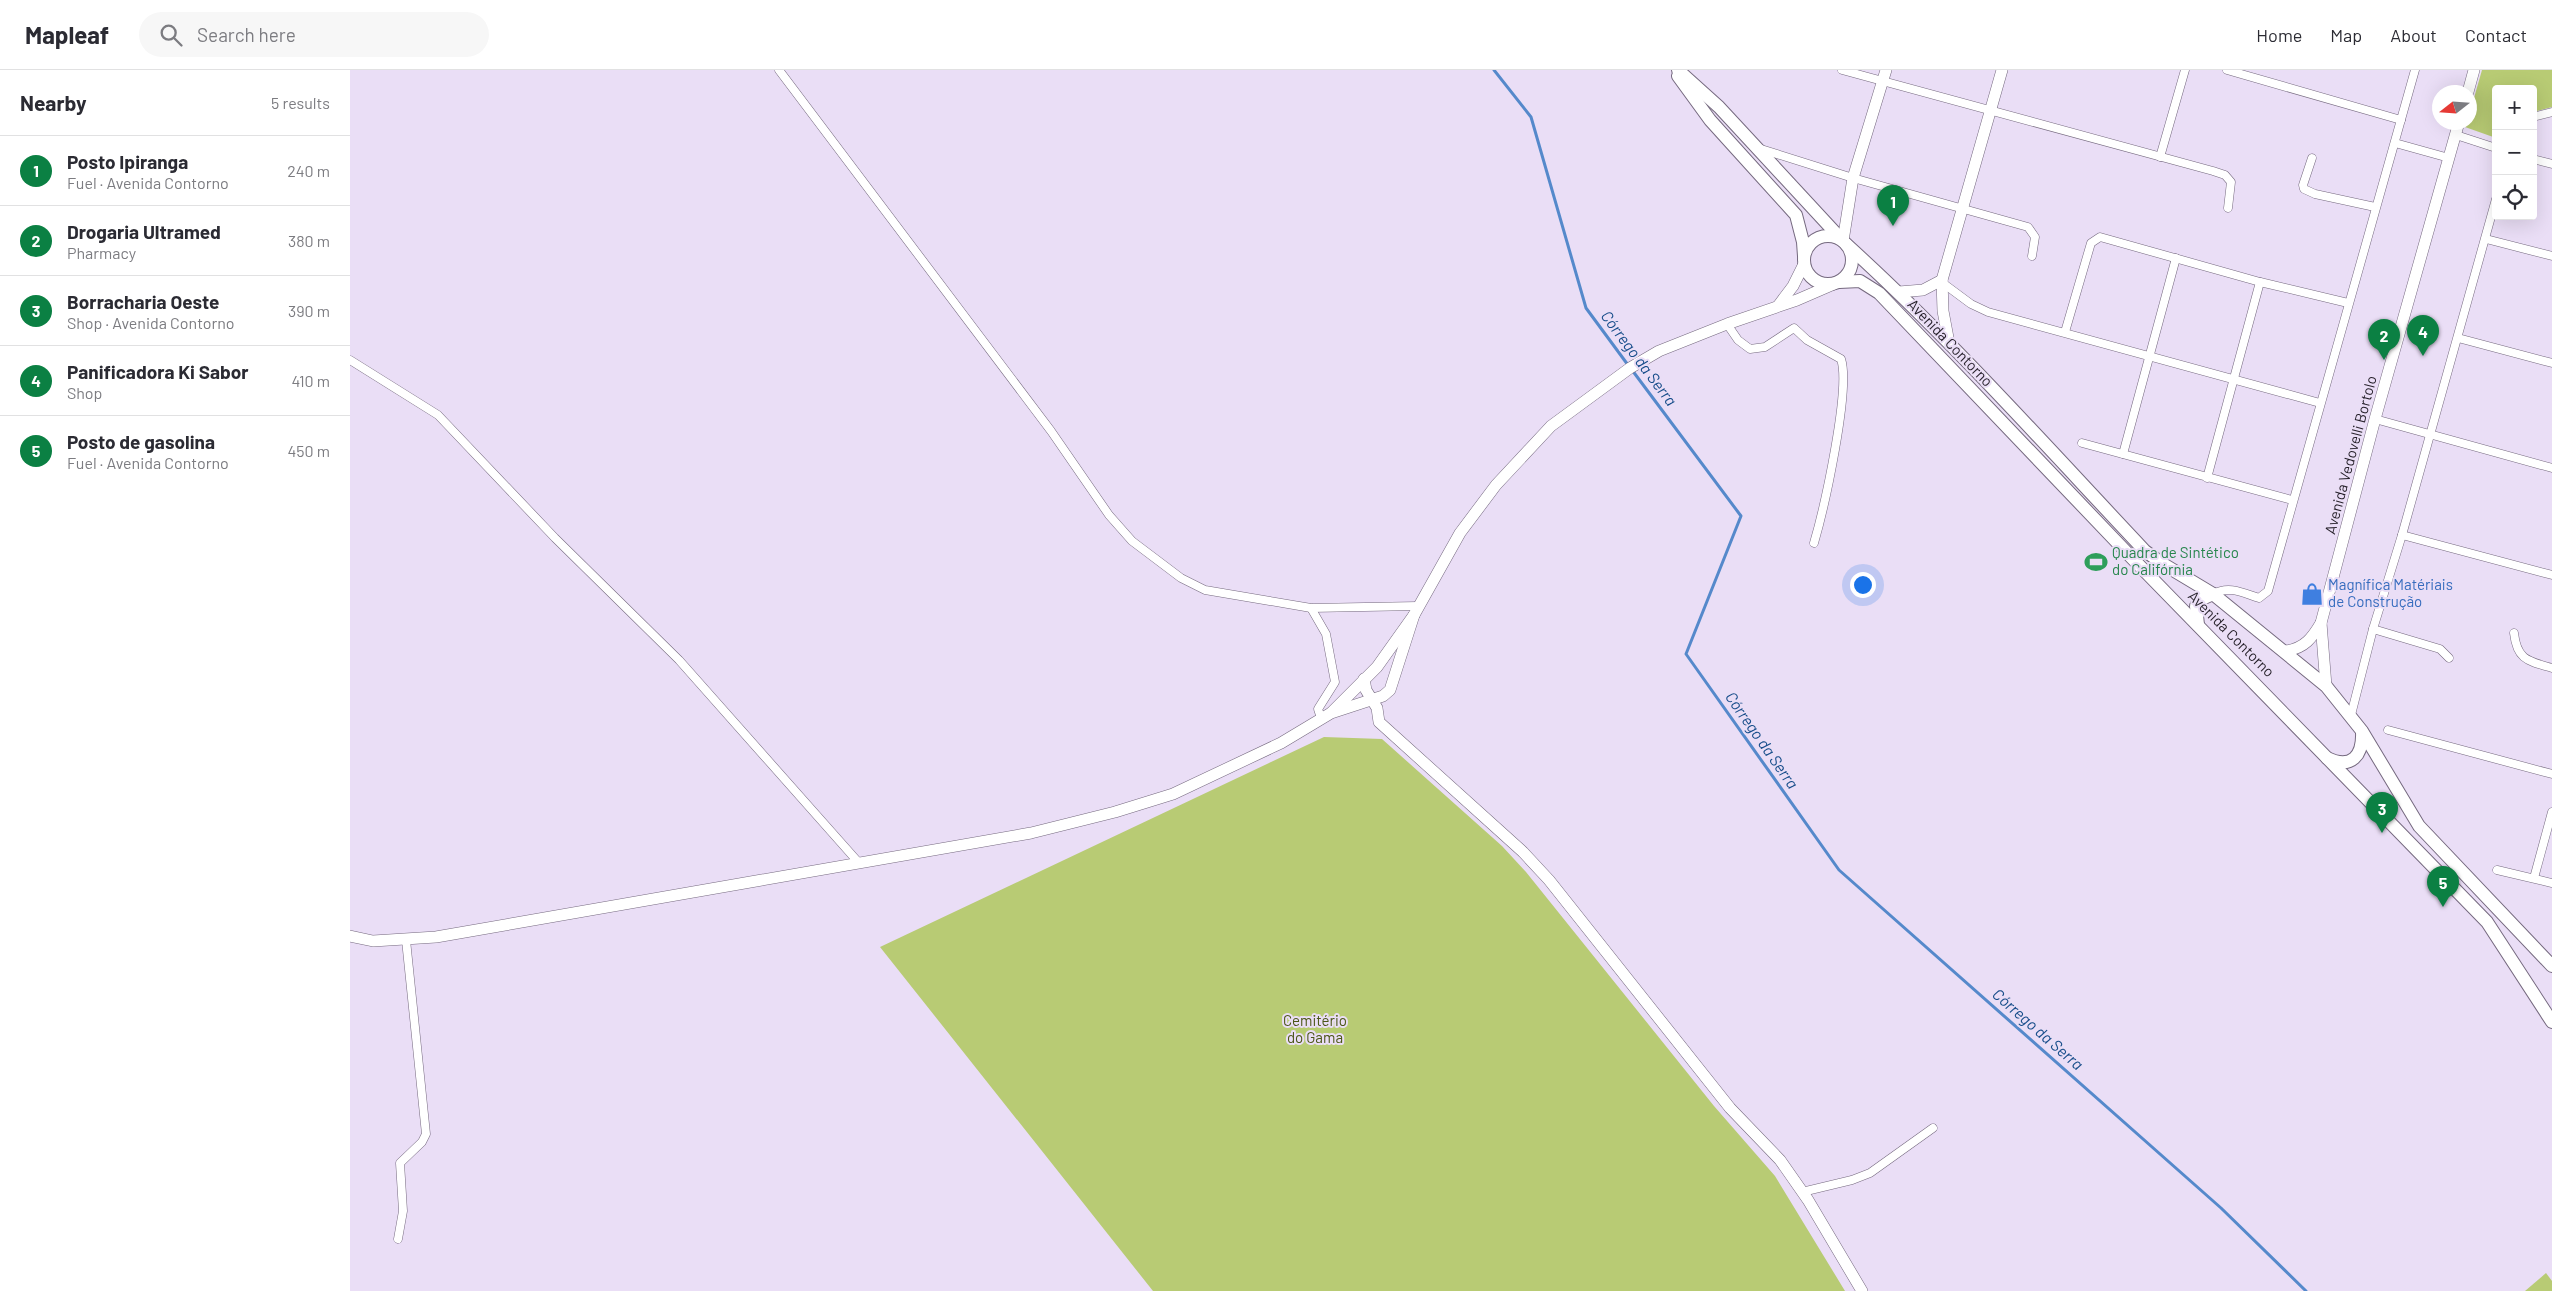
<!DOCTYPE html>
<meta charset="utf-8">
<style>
body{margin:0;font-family:Barlow,sans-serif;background:#f7f7f7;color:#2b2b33}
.controls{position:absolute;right:15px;top:15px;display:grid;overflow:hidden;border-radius:5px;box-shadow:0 5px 20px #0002}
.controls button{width:45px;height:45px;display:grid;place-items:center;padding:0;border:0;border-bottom:1px solid #e1e1e2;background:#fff;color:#2b2b33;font:25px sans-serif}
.compass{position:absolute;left:2082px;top:15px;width:45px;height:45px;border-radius:50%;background:#fff;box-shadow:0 5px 20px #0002;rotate:253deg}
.you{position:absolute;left:1512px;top:514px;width:18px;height:18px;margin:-12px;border:4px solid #fff;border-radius:50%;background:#1a73e8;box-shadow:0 0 0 8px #1a73e833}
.badge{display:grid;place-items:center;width:32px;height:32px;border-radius:50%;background:#0b8043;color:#fff;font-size:16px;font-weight:700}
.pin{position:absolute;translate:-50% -41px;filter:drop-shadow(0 1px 2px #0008)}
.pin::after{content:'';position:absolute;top:26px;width:18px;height:15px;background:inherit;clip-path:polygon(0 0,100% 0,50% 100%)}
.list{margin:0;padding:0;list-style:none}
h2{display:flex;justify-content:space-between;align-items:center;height:65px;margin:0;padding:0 20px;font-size:21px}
h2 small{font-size:16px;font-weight:400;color:#7c7c81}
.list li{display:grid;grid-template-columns:32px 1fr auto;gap:15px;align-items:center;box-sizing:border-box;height:70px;padding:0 20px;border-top:1px solid #e1e1e2}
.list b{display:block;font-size:19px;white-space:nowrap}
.list p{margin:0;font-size:16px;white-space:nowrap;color:#7c7c81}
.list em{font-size:16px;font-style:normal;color:#7c7c81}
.icon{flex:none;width:28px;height:28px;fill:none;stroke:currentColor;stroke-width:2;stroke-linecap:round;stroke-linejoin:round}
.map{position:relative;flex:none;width:2202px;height:1221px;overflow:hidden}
header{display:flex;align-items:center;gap:30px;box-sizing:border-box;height:70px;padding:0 25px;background:#fff;border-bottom:1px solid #e1e1e2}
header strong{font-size:24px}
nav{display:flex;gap:28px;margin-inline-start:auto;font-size:18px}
.search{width:350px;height:45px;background:#f7f7f7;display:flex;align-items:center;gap:12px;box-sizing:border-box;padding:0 18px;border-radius:28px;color:#7c7c81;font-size:19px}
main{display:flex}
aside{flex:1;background:#fff}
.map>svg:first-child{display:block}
.green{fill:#b8cb74}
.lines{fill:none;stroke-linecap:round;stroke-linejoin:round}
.stream{stroke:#5589cb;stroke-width:3}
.street-casing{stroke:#75697f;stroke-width:9}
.secondary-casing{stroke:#75697f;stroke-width:12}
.primary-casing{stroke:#75697f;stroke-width:14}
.street{stroke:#fff;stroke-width:8}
.secondary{stroke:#fff;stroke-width:11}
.primary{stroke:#fff;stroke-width:12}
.labels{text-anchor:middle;stroke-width:4;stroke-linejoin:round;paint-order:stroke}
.street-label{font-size:15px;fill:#231e27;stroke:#eadef6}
.leisure-label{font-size:15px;fill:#27864d;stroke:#eadef6;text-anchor:start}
.shop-label{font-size:15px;fill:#366cbe;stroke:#eadef6;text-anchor:start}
.park-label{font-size:15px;fill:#4b5617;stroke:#eadef6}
.water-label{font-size:16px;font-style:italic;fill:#174d8a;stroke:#eadef6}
</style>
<header>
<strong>Mapleaf</strong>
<div class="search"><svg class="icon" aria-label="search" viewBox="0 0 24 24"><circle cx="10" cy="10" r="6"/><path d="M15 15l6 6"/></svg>Search here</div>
<nav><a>Home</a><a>Map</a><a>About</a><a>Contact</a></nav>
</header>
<main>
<aside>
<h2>Nearby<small>5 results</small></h2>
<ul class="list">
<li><span class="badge">1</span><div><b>Posto Ipiranga</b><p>Fuel · Avenida Contorno</p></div><em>240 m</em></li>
<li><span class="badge">2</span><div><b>Drogaria Ultramed</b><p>Pharmacy</p></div><em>380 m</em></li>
<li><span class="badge">3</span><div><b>Borracharia Oeste</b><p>Shop · Avenida Contorno</p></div><em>390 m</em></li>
<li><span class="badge">4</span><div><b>Panificadora Ki Sabor</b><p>Shop</p></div><em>410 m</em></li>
<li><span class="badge">5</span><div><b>Posto de gasolina</b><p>Fuel · Avenida Contorno</p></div><em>450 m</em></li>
</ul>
</aside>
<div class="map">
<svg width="2202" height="1221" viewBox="0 0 2202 1221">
<rect width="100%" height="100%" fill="#eadef6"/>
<g class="green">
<path d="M 2132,0 L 2202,0 L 2202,37 L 2183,42 L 2183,19 L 2146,19 L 2146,68 L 2115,57 L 2116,53 L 2120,52 L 2120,42 Z"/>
<path d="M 974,667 L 1032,669 L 1152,776 L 1176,802 L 1364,1036 L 1425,1106 L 1495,1221 L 803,1221 L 530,877 Z"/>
<path d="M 2196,1203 L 2202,1211 L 2202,1221 L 2175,1221 Z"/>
</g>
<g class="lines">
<g class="stream">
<path d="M 1144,0 L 1181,47 L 1236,238 L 1278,295"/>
<path d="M 1282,300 L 1391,446 L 1336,584 L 1489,800 L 1871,1138 L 1956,1221"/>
</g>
<defs>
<g id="street">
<path d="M 429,0 L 701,361 L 759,445 L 782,471 L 831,508 L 855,520 L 961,538 L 1068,536"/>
<path d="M 1492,0 L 1863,101 L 1875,105 L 1881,112 L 1878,138"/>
<path d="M 1877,0 L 2051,50"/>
<path d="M 2183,47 L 2202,42"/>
<path d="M 2106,65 L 2146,78"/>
<path d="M 2045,73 L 2099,88"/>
<path d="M 1411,79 L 1503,108 L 1678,157 L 1685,167 L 1682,186"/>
<path d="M 1810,87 L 1835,0"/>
<path d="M 1962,88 L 1953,115 L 1954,119 L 1965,124 L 2025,137"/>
<path d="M 2183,89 L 2202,94"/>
<path d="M 2136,169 L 2202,186"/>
<path d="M 1590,211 L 1621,234 L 1638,242 L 1970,333"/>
<path d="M 1377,254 L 1388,270 L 1400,279 L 1415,277 L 1444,258 L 1457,270 L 1491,289 C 1501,319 1474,439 1464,473"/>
<path d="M 1715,262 L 1741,173 L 1750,167 L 1910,212 L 1998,233"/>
<path d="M 2108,268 L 2202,293"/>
<path d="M 0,290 L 88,345 L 205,468 L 329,590 L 509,793"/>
<path d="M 2025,349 L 2202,398"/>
<path d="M 1732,373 L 1942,430"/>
<path d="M 1773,384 L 1826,188"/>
<path d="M 1857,408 L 1910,212"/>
<path d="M 2052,465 L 2202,505"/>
<path d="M 1863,524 C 1879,515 1893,523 1909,528 L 1918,521 L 2065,0"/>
<path d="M 961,538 L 976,564 L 985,612 L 968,639 L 971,648"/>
<path d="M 2023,559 L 2090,579 L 2099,588"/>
<path d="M 2164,563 C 2167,590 2178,591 2202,598"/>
<path d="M 2001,645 L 2023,559 L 2052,465 L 2146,129"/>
<path d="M 2038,660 L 2202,704"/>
<path d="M 2147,800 L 2202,813"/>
<path d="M 2184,808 L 2202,742"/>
<path d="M 1452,1122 L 1502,1110 L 1520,1103 L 1583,1058"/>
<path d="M 48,1169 L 53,1141 L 50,1093 L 72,1072 L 76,1064 L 56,870"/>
</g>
<g id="secondary">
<path d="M 2118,22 L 2124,0"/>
<path d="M 1493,171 L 1503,108 L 1536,0"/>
<path d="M 1549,222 L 1573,220 L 1592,210"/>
<path d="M 1428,236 L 1443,216 L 1454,194"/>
<path d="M 1599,273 L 1593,241 L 1592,210 L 1652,0"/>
<path d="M 1971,553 L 1976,616"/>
<path d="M 1936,581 C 1955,578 1962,568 1971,553 L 2025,349 L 2109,52"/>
<path d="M 1014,609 L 1016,620 L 1027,638 L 1029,652 L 1173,782 L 1199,810 L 1380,1038 L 1430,1090 L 1458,1130 L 1512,1221"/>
<path d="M 982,642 L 1027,597 L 1064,545 L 1110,463 L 1146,415 L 1201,356 L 1280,298 L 1309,281 L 1377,254 L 1447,230 L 1484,214"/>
<path d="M 0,866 L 23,871 L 86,867 L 681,763 L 765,742 L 823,724 L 931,673 L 981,643 L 1033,626 L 1040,620 L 1064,545"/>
</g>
<g id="primary">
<path d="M 1328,0 L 1369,37 L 1493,171"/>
<path d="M 1328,6 L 1360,50 L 1446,145 L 1453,172 L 1454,186"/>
<circle cx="1478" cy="190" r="24"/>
<path d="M 1496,174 C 1602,270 1697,377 1795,481 L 1813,494 L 1863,524 L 1976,616 L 2012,661 L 2069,756 L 2202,896"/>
<path d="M 1489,212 L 1510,211 L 1529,223 L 1782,488 L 2137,852 L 2202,952"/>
<path d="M 1848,555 L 1846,536 L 1852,529 L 1863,524"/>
<path d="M 1977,688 C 2002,700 2013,685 2012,662"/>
</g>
</defs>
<use href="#street" class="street-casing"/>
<use href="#secondary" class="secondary-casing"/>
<use href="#primary" class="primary-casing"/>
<use href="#street" class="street"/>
<use href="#secondary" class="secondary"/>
<use href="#primary" class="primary"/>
</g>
<defs>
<symbol id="stadium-bare" viewBox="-9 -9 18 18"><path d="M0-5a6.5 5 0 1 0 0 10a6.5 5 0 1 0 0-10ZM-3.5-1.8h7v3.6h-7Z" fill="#2e9e5b" stroke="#eadef6" stroke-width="2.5" paint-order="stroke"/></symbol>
<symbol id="shop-bare" viewBox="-9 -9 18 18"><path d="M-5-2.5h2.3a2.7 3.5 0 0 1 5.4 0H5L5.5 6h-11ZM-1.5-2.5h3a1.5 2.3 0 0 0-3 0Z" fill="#3f7fe0" stroke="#eadef6" stroke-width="2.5" paint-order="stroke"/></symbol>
</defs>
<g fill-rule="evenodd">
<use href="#stadium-bare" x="1730" y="476" width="32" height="32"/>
<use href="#shop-bare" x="1946" y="508" width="32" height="32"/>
</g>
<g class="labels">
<g class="street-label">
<text transform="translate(1600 273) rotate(46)" y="5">Avenida Contorno</text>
<text transform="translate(2001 385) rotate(-75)" y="5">Avenida Vedovelli Bortolo</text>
<text transform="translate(1881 564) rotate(45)" y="5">Avenida Contorno</text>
</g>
<g class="leisure-label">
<text x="1762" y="488">Quadra de Sintético<tspan x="1762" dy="17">do Califórnia</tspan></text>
</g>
<g class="shop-label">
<text x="1978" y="520">Magnífica Matériais<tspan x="1978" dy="17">de Construção</tspan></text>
</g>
<g class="park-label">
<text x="965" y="956">Cemitério<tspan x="965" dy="17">do Gama</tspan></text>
</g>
<g class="water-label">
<text transform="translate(1289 288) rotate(53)" y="6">Córrego da Serra</text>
<text transform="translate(1412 670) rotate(55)" y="6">Córrego da Serra</text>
<text transform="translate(1688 959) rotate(41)" y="6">Córrego da Serra</text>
</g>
</g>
</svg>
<div class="controls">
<button>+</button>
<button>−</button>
<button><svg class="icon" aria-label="locate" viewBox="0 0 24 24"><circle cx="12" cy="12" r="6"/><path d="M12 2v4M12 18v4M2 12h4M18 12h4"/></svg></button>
</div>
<svg class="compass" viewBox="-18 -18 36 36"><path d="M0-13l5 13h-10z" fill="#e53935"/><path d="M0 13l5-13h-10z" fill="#7c7c81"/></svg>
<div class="you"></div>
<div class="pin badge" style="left:1543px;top:156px">1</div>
<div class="pin badge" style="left:2034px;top:290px">2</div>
<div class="pin badge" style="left:2032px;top:763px">3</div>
<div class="pin badge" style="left:2073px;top:286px">4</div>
<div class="pin badge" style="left:2093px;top:837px">5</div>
</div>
</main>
